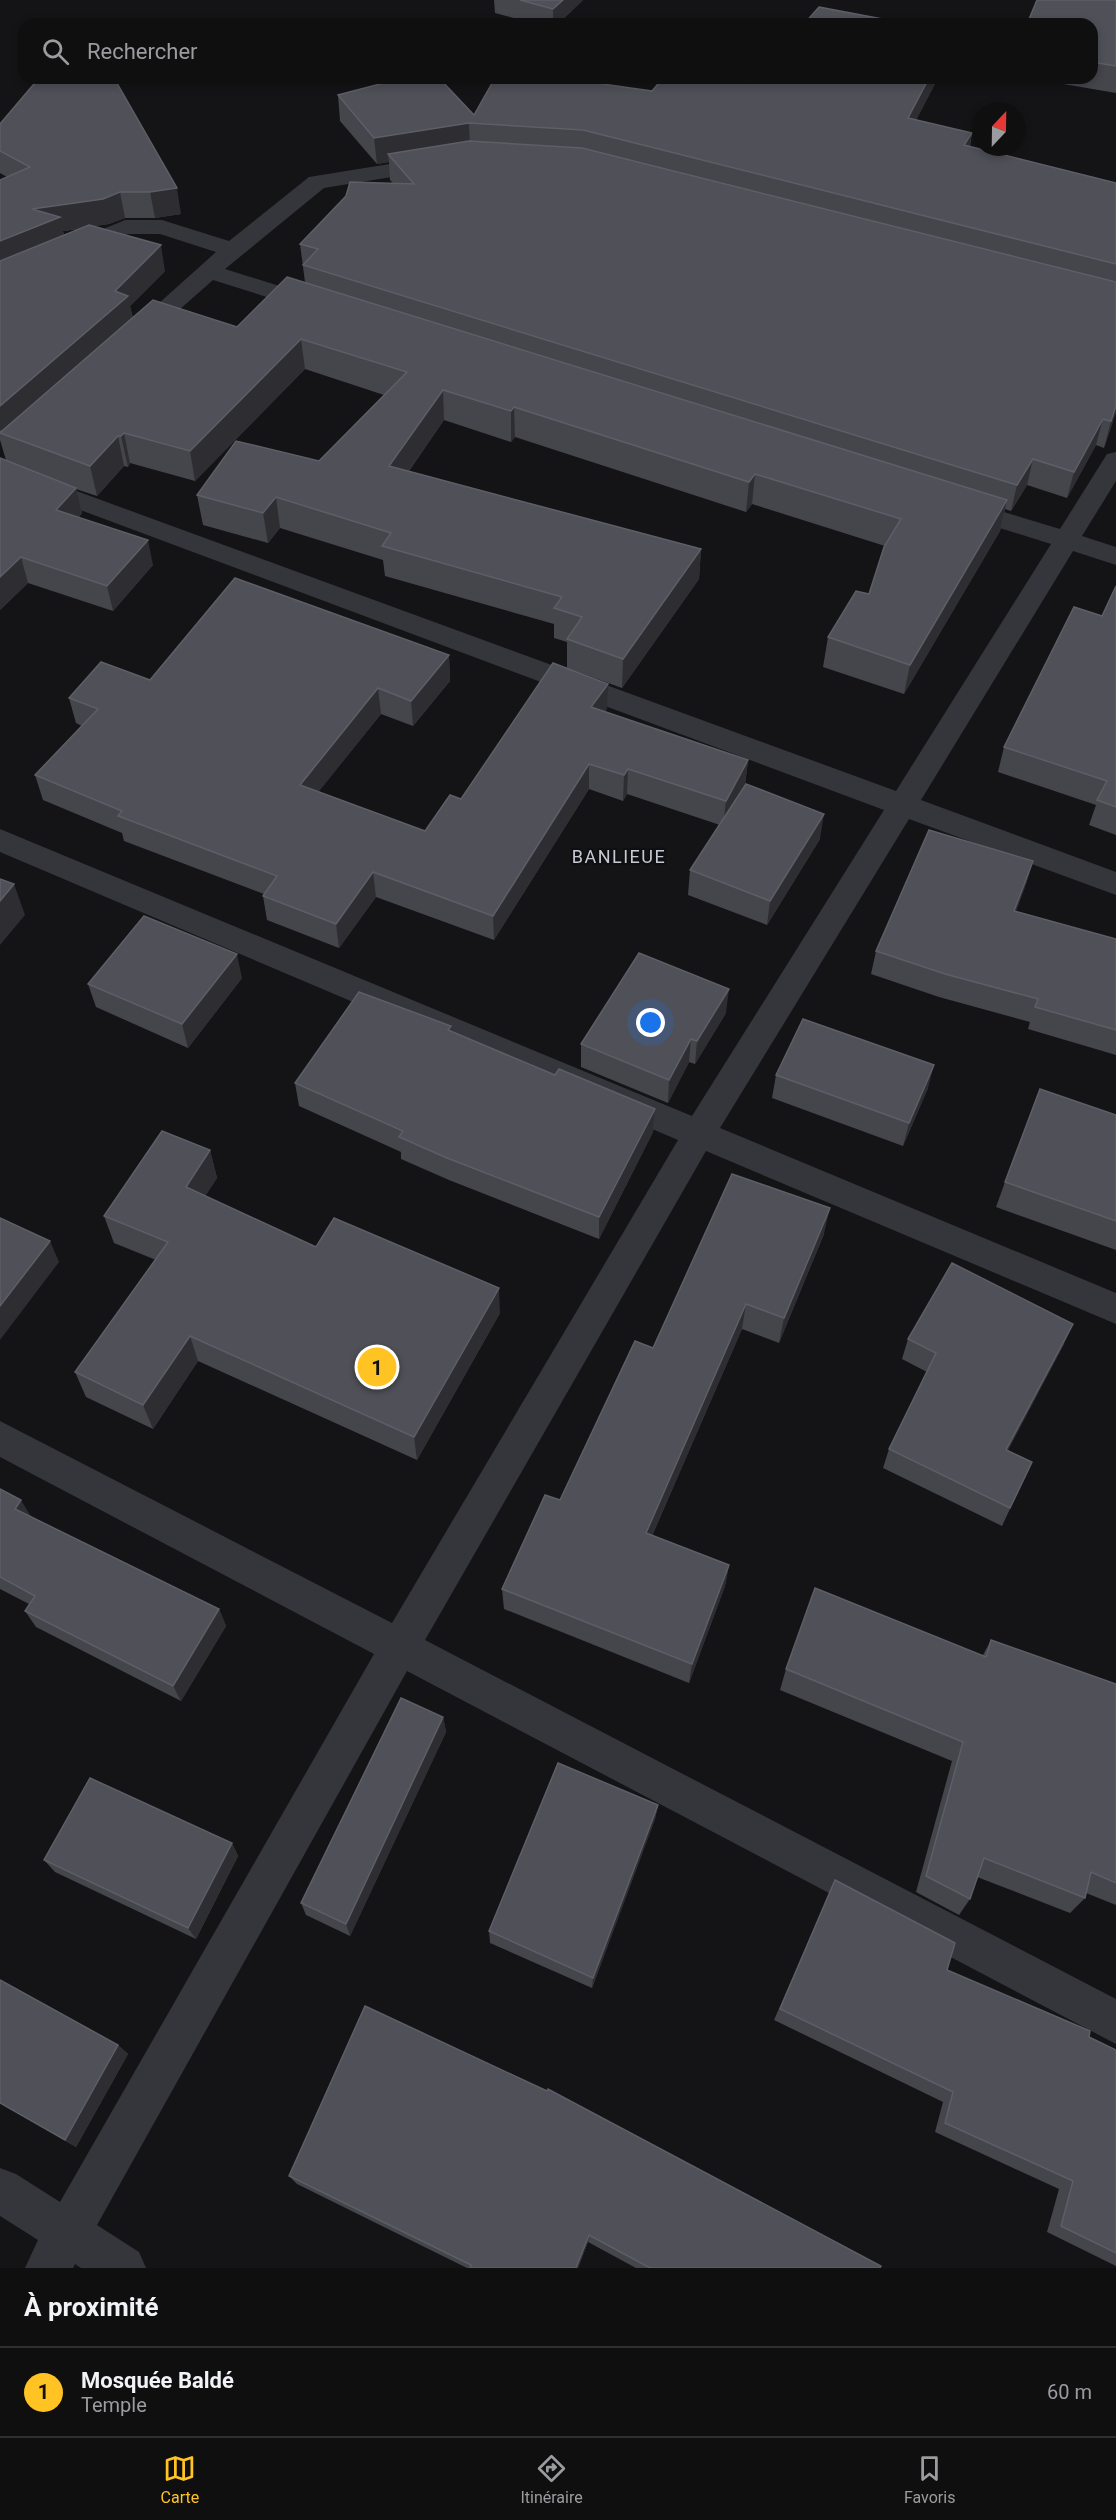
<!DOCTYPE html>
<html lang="fr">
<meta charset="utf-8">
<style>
body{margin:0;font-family:Roboto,sans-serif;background:#1d1d1e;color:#f1f3f6}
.compass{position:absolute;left:972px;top:102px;width:54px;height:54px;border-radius:50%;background:#0f0f10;box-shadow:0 3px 9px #0003;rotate:22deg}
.you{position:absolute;left:651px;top:1023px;width:21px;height:21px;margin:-15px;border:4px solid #fff;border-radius:50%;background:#1a73e8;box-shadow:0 0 0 9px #1a73e833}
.badge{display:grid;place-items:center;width:39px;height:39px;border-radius:50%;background:#ffc323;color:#111;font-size:20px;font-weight:700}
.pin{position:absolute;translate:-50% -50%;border:3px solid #fff;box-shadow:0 2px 6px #0006}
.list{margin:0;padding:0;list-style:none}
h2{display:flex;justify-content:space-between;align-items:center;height:78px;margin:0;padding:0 24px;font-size:26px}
h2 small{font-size:20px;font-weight:400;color:#9b9c9f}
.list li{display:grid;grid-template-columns:39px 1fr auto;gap:18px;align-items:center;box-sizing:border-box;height:90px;padding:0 24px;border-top:2px solid #2f2f30}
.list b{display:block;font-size:22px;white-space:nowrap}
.list p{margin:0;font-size:20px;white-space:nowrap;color:#9b9c9f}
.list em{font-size:20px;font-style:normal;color:#9b9c9f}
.icon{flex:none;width:33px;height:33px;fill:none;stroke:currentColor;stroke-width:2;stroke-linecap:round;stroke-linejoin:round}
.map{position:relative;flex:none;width:1116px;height:2268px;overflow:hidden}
.search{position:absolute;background:#0f0f10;box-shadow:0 3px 9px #0003;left:18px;right:18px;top:18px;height:66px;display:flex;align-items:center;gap:15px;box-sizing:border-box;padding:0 21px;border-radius:18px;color:#9b9c9f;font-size:22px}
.sheet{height:168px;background:#0f0f10}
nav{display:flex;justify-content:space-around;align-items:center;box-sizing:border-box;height:84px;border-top:2px solid #2f2f30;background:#0f0f10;font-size:16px;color:#9b9c9f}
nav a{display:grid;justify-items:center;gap:3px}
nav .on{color:#ffc323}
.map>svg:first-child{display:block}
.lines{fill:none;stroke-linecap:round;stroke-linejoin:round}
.minor{fill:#35353c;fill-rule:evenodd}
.wall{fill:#45454c;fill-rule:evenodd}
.shaded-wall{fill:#2d2d32}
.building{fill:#505058;stroke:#5d5e67;stroke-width:1.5}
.labels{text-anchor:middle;stroke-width:4.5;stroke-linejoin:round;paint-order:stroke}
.neighbourhood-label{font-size:18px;letter-spacing:1.5px;fill:#c6c9d3;stroke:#0f0f11}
</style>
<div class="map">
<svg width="1116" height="2268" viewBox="0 0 1116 2268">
<rect width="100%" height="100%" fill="#141416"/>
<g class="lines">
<g class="minor">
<path d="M 433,157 L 441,159 L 444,164 L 441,169 L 324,188 L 225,269 L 324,300 L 328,305 L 324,310 L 316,312 L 308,310 L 213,280 L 145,340 L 137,342 L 129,340 L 125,335 L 129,330 L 216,252 L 160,234 L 128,234 L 0,287 L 0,272 L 125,220 L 162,220 L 229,241 L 309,177 Z"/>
<path d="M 1116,452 L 1116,481 L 1082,536 L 1116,547 L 1116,565 L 1073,551 L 921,800 L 1116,872 L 1116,895 L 909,819 L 720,1128 L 1116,1293 L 1116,1324 L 706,1151 L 425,1640 L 1116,1999 L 1116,2044 L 407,1671 L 97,2225 L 139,2252 L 146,2268 L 81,2268 L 75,2264 L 73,2268 L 25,2268 L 38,2240 L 0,2216 L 0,2168 L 16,2174 L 60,2202 L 374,1654 L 0,1457 L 0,1421 L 392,1623 L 678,1140 L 0,852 L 0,829 L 692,1116 L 884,810 L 0,480 L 0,463 L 896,791 L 1051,544 L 952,513 L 948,507 L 952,501 L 961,499 L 1060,529 L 1107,454 Z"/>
</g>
</g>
<g class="wall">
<path d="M 494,0 L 583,0 L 558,24 L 536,24 L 495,13 Z"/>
<path d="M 1116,0 L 1116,93 L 1028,78 L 1092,78 L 1092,24 Z"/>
<path d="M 39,78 L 181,214 L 155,218 L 125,218 L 109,224 L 95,226 L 165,271 L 130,306 L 133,318 L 237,327 L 305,282 L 300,244 L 393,183 L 390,180 L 389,162 L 377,164 L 340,121 L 338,95 L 474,115 L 652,91 L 750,84 L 756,78 L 938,78 L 916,120 L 972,133 L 970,147 L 1116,183 L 1116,412 L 1104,448 L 1096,445 L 1067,498 L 1027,485 L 1011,511 L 1005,509 L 1000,531 L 904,694 L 823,667 L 828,637 L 869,594 L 885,546 L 752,504 L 746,512 L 515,437 L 511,442 L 444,420 L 409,471 L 701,549 L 699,579 L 622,688 L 567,668 L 567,642 L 554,638 L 554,624 L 385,576 L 383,560 L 280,528 L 268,543 L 203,525 L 197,495 L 319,461 L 384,395 L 305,369 L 195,481 L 130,463 L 128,467 L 124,466 L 97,496 L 76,489 L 82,513 L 79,517 L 153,565 L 113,611 L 28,583 L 0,610 L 6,460 L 0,440 L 0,180 L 7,177 L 0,173 L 0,124 ZM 80,229 L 64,235 L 63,231 Z"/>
<path d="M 1116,586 L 1116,835 L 1089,825 L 1096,805 L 998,772 L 1004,747 L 1102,616 Z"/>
<path d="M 449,655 L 450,681 L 413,726 L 381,714 L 318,792 L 425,831 L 461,799 L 607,709 L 605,712 L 748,760 L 745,785 L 820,839 L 767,925 L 688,895 L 690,870 L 720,825 L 627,794 L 623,801 L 589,789 L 494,940 L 376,897 L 339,948 L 267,920 L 263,896 L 264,894 L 124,841 L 122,833 L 43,800 L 35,775 L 82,726 L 76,723 L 69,698 L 150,680 Z"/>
<path d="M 1033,861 L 1026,884 L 1016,911 L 1116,939 L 1116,1055 L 1028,1029 L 1030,1022 L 939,997 L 871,974 L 876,951 Z"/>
<path d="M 242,978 L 188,1048 L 96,1007 L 88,984 Z"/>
<path d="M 726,1013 L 695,1064 L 689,1062 L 668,1103 L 581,1067 L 581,1044 Z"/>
<path d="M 451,1031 L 555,1075 L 655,1109 L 653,1132 L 599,1239 L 449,1180 L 401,1159 L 401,1152 L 299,1106 L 295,1083 Z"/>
<path d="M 776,1075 L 928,1088 L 903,1146 L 772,1098 Z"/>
<path d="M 1116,1115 L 1116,1250 L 996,1207 L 1005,1182 Z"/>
<path d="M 210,1150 L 217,1178 L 205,1196 L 316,1247 L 500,1313 L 417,1460 L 198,1361 L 153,1429 L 86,1397 L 75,1372 L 156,1260 L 114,1243 L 104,1216 Z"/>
<path d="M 824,1234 L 779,1343 L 742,1329 L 652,1536 L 729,1565 L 725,1586 L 689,1683 L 504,1609 L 502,1589 L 560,1500 L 653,1348 Z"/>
<path d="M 908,1339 L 1064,1344 L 1008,1450 L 1032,1462 L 1002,1526 L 883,1468 L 889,1449 L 927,1372 L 902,1359 Z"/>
<path d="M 0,1489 L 30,1516 L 219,1609 L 226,1626 L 181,1701 L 36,1627 L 25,1611 L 29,1604 L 0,1589 Z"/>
<path d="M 991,1640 L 1116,1684 L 1116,1905 L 1086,1893 L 1085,1898 L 1070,1913 L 977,1877 L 970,1899 L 959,1915 L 916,1892 L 952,1761 L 780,1690 L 786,1669 L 983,1655 Z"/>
<path d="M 443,1717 L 446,1732 L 350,1936 L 306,1915 L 301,1903 Z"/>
<path d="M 658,1805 L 655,1819 L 592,1988 L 490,1943 L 489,1931 Z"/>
<path d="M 232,1843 L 238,1856 L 196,1939 L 55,1872 L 44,1860 Z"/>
<path d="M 835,1880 L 947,1970 L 1116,2050 L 1116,2266 L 1047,2232 L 1059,2189 L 935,2132 L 943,2102 L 774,2020 Z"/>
<path d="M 0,1980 L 118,2045 L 128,2054 L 76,2147 L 0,2103 Z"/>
<path d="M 289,2176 L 880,2268 L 636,2268 L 588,2242 L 578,2268 L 467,2268 L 297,2184 Z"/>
</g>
<g class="shaded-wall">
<path d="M 563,0 L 583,0 L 558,24 L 553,24 L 553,9 Z"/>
<path d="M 929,78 L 938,78 L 904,144 L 908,118 Z"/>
<path d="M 469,123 L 470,149 L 388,154 L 389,162 L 377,164 L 374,138 Z"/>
<path d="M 972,133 L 967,159 L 964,145 Z"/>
<path d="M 177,188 L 181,214 L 155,218 L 150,192 Z"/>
<path d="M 120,192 L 125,218 L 109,224 L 63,231 L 66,242 L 0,270 L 0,241 L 32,209 Z"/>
<path d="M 161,245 L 165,271 L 130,306 L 133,321 L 0,433 L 0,406 Z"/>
<path d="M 301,339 L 305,369 L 195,481 L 190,451 Z"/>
<path d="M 443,390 L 444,420 L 391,496 L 389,466 Z"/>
<path d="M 1116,406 L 1116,412 L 1104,448 L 1111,421 Z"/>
<path d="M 514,407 L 515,437 L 511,442 L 511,411 Z"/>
<path d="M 1103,419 L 1096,445 L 1067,498 L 1074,472 Z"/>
<path d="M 124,433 L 130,463 L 128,467 L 121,436 Z"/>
<path d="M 118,436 L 124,466 L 97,496 L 90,466 Z"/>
<path d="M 1033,459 L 1027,485 L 1011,511 L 1017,485 Z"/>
<path d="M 755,474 L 752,504 L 746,512 L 749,482 Z"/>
<path d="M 76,488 L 82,513 L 63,535 L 56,510 Z"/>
<path d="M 276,497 L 280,528 L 268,543 L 263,513 Z"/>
<path d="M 1007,500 L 1000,531 L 904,694 L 910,665 Z"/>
<path d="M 148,540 L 153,565 L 113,611 L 107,586 Z"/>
<path d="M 701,549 L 699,579 L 622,688 L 623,659 Z"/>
<path d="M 21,557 L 28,583 L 0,610 L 0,577 Z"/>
<path d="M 449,655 L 450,681 L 413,726 L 411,701 Z"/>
<path d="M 608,684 L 607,709 L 591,733 L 591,707 Z"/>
<path d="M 378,688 L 381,714 L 304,810 L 300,785 Z"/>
<path d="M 748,760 L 745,785 L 723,826 L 726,801 Z"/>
<path d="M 589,764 L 589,789 L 494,940 L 493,916 Z"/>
<path d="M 628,769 L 627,794 L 623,801 L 624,775 Z"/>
<path d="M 824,814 L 820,839 L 767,925 L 770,901 Z"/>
<path d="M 1033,861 L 1026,884 L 1007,934 L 1014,911 Z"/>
<path d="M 373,872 L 376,897 L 339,948 L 336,924 Z"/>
<path d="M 14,884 L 25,915 L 0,945 L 0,901 Z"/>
<path d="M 237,954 L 242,978 L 188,1048 L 182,1024 Z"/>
<path d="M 729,989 L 726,1013 L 695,1064 L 697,1041 Z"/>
<path d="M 691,1039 L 689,1062 L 668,1103 L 669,1080 Z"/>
<path d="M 934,1065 L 928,1088 L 903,1146 L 909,1123 Z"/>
<path d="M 655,1109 L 653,1132 L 599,1239 L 599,1217 Z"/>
<path d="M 210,1150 L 217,1178 L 194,1214 L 186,1187 Z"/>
<path d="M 830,1208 L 824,1234 L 779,1343 L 784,1318 Z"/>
<path d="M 50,1241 L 59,1262 L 0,1340 L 0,1306 Z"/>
<path d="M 499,1288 L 500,1313 L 417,1460 L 414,1437 Z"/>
<path d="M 746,1304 L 742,1329 L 644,1554 L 646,1533 Z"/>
<path d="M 1073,1324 L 1064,1344 L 998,1469 L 1006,1450 Z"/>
<path d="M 190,1336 L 198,1361 L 153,1429 L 143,1405 Z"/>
<path d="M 21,1500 L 32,1518 L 15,1509 Z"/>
<path d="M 729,1565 L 725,1586 L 689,1683 L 692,1664 Z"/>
<path d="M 219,1609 L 226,1626 L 181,1701 L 173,1686 Z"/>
<path d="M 443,1717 L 446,1732 L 350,1936 L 346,1924 Z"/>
<path d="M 658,1805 L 655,1819 L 592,1988 L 593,1978 Z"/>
<path d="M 232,1843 L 238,1856 L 196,1939 L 188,1928 Z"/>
<path d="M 118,2045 L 128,2054 L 76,2147 L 65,2140 Z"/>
<path d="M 589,2235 L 588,2242 L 578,2268 L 576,2268 Z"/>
</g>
<g class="building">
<path d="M 520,0 L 563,0 L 553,9 Z"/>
<path d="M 1037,0 L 1116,0 L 1116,66 L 1092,62 L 1092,24 L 1027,24 Z"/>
<path d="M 819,7 L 909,24 L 804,24 Z"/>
<path d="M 39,78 L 114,78 L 177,188 L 150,192 L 120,192 L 103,199 L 32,209 L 60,217 L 0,241 L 0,180 L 30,167 L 0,151 L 0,124 Z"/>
<path d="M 403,78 L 439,78 L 474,115 L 495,78 L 560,78 L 652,91 L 663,78 L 723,78 L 750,84 L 756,78 L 929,78 L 908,118 L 972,133 L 964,145 L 1116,183 L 1116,264 L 583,130 L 469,123 L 374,138 L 338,95 Z"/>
<path d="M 469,141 L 582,148 L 1116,282 L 1116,406 L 1111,421 L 1103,419 L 1074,472 L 1033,459 L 1017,485 L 303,265 L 318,249 L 300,244 L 346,196 L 350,182 L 414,184 L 388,154 Z"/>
<path d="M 89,225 L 161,245 L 115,291 L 128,296 L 0,406 L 0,261 Z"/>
<path d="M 287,277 L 1007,500 L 910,665 L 828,637 L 856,591 L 869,594 L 884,547 L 901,519 L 755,474 L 749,482 L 514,407 L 511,411 L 443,390 L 389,466 L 701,549 L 623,659 L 567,639 L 582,617 L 554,608 L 562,597 L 382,546 L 391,533 L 276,497 L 263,513 L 197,495 L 236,441 L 319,461 L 407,372 L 301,339 L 190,451 L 124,433 L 121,436 L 118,436 L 90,466 L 0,433 L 0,432 L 2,431 L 153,300 L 237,327 Z"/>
<path d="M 0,458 L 76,488 L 56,510 L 148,540 L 107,586 L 21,557 L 0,577 Z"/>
<path d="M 235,578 L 449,655 L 411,701 L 378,688 L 300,785 L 425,831 L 450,795 L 461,799 L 553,663 L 608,684 L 591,707 L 748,760 L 726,801 L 628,769 L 624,775 L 589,764 L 493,916 L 373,872 L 336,924 L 263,896 L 277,876 L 118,816 L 122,811 L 35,775 L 98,709 L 69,698 L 101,662 L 150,680 Z"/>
<path d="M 1116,586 L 1116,807 L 1097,800 L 1107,781 L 1004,747 L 1074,607 L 1102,616 Z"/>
<path d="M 746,784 L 824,814 L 770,901 L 690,870 Z"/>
<path d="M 929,830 L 1033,861 L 1014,911 L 1116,939 L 1116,1030 L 1035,1007 L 1038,999 L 945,974 L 876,951 Z"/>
<path d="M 0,879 L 14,884 L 0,901 Z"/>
<path d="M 144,916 L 237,954 L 182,1024 L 88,984 Z"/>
<path d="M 639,953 L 729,989 L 697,1041 L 691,1039 L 669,1080 L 581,1044 Z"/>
<path d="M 359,992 L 451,1026 L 448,1030 L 555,1075 L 559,1069 L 655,1109 L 599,1217 L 447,1158 L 399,1137 L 403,1131 L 295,1083 Z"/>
<path d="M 803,1019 L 934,1065 L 909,1123 L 776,1075 Z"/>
<path d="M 1040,1089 L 1116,1115 L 1116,1221 L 1005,1182 Z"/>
<path d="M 162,1131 L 210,1150 L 186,1187 L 316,1247 L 334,1218 L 499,1288 L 414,1437 L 190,1336 L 143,1405 L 75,1372 L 168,1242 L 104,1216 Z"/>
<path d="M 732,1174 L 830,1208 L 784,1318 L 746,1304 L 646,1533 L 729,1565 L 692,1664 L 502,1589 L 545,1495 L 560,1500 L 635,1341 L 653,1348 Z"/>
<path d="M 0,1218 L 50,1241 L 0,1306 Z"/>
<path d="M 952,1263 L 1073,1324 L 1006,1450 L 1032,1462 L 1010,1508 L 889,1449 L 936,1353 L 908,1339 Z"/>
<path d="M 0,1489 L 21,1500 L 15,1509 L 219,1609 L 173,1686 L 25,1611 L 35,1596 L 0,1577 Z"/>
<path d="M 815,1588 L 986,1657 L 991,1640 L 1116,1684 L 1116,1883 L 1091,1872 L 1085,1898 L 984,1858 L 970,1899 L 926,1876 L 963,1742 L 786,1669 Z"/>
<path d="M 401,1698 L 443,1717 L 346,1924 L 301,1903 Z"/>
<path d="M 558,1763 L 658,1805 L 593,1978 L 489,1931 Z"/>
<path d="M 90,1778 L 232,1843 L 188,1928 L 44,1860 Z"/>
<path d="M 835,1880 L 955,1943 L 947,1970 L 1090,2031 L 1089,2037 L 1116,2050 L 1116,2253 L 1061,2226 L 1073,2181 L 945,2123 L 953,2092 L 780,2009 Z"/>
<path d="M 0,1980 L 118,2045 L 65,2140 L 0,2103 Z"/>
<path d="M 365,2006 L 547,2091 L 548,2089 L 881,2266 L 880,2268 L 650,2268 L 589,2235 L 576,2268 L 470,2268 L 471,2265 L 289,2176 Z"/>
</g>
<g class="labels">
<g class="neighbourhood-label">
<text x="619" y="863">BANLIEUE</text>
</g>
</g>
</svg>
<svg class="compass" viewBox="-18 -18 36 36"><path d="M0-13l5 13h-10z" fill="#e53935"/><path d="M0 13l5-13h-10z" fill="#9b9c9f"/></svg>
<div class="you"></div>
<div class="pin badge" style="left:377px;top:1367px">1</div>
<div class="search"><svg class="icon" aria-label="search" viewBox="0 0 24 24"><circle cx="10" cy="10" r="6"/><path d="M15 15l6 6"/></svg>Rechercher</div>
</div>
<section class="sheet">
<h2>À proximité<small></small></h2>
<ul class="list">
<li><span class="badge">1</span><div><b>Mosquée Baldé</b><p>Temple</p></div><em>60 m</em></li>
</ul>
</section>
<nav>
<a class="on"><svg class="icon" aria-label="map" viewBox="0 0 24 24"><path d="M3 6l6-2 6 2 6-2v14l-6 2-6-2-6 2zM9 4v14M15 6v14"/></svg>Carte</a>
<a><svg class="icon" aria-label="directions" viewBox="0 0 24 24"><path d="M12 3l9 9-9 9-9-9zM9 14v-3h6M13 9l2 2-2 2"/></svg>Itinéraire</a>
<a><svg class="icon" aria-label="saved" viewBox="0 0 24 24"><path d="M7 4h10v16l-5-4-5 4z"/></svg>Favoris</a>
</nav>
